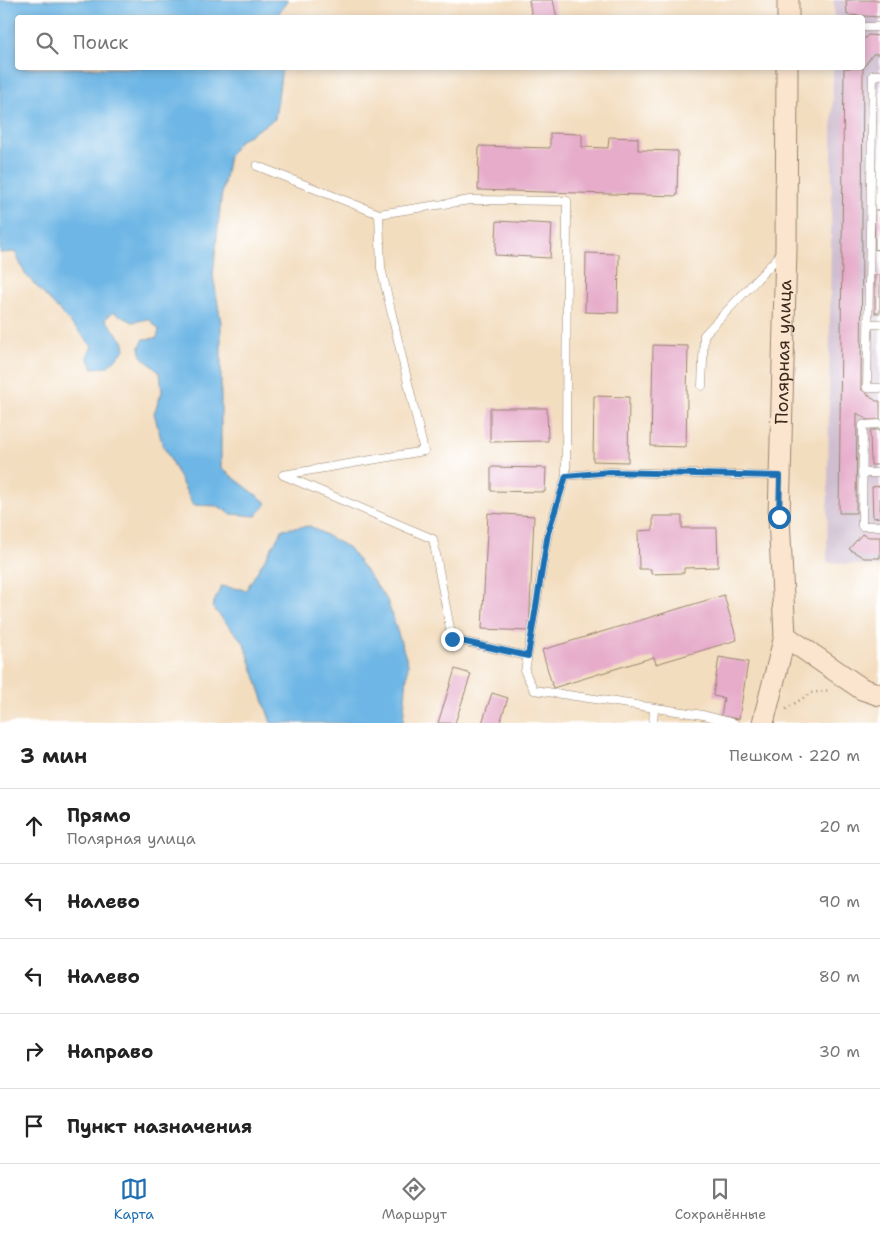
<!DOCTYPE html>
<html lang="ru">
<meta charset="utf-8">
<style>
body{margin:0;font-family:"Shantell Sans",sans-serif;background:#f2f2f2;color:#222}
.stop{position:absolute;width:15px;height:15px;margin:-11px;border:4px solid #1f6fb2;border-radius:50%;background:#fff}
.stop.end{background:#1f6fb2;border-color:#fff;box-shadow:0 1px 5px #0008}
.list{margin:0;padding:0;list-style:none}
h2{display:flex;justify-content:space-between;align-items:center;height:65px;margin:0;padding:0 20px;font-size:21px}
h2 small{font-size:16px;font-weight:400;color:#767676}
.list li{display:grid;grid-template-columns:32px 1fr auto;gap:15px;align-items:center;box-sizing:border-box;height:75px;padding:0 20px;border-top:1px solid #e0e0e0}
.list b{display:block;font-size:19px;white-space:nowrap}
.list p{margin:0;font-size:16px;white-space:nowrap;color:#767676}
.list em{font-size:16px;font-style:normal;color:#767676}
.icon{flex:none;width:28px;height:28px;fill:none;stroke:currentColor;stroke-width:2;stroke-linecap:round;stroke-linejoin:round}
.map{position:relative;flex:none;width:880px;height:723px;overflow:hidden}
.search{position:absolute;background:#fff;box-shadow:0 2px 8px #0003;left:15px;right:15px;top:15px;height:55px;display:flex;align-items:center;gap:12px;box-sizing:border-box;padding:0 18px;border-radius:5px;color:#767676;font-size:19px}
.sheet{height:440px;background:#fff}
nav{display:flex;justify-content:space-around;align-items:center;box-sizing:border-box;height:70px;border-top:1px solid #e0e0e0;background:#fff;font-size:14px;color:#767676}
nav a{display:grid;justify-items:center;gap:2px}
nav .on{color:#1f6fb2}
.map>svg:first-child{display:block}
.industrial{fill:#cfbdd0}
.water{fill:#6db6e5;stroke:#547082}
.building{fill:#e6acca}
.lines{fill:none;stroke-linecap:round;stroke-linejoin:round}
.lane-casing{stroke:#97846e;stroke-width:9}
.secondary-casing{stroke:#97846e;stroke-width:23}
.path{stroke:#97846e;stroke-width:2.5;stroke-dasharray:1 4;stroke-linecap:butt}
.lane{stroke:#fff;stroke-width:8}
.secondary{stroke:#fbe5cf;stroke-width:21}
.route{stroke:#1f6fb2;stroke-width:6}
.labels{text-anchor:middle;stroke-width:4;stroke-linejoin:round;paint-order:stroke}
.street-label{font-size:18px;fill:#3b2a1e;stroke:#fff}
</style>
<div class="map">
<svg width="880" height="723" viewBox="0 0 880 723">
<rect width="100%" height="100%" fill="#fff"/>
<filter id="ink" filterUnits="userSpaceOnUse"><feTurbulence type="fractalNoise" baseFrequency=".02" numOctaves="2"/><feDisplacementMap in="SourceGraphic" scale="10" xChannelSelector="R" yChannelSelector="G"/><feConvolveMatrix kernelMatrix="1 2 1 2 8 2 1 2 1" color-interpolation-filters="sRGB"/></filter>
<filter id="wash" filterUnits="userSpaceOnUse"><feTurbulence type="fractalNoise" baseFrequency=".0096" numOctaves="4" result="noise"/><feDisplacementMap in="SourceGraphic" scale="20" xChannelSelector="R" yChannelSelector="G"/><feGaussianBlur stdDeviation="1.12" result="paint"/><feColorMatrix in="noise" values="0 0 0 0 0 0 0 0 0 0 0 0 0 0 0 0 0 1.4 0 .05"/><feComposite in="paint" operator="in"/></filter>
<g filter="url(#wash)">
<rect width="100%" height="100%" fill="#f3ddbf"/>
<path class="industrial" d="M 834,0 L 880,0 L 880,567 L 827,562 L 833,68 L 862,68 L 862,18 L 834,17 Z"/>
<g class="water">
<path d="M 0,0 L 288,0 L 276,17 L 18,18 L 18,68 L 282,68 L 275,119 L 239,141 L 229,156 L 221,199 L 213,275 L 221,322 L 221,468 L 267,503 L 256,516 L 231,514 L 218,506 L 193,505 L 162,443 L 154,413 L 162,392 L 160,373 L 141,356 L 140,346 L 144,339 L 157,338 L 159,330 L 149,319 L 133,322 L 113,312 L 105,319 L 124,342 L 125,350 L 107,367 L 93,368 L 87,356 L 92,346 L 25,274 L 15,252 L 0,253 Z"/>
<path d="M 310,526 L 349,548 L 387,600 L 408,664 L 403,723 L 271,723 L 244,643 L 212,607 L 221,586 L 246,590 L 283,529 Z"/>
</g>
<g id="blocks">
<g class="building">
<path d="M 529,0 L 553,0 L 557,18 L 532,18 Z"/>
<path d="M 846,0 L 880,0 L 880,17 L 847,15 Z"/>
<path d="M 868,35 L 880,36 L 880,54 L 873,54 L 863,68 L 861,389 L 876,401 L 880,401 L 880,420 L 867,420 L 857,413 L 856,513 L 839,513 L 844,68 L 862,68 L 862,41 Z"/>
<path d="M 550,133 L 582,134 L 582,147 L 608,148 L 609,137 L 638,138 L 638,150 L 678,151 L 677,196 L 478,190 L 479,146 L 550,148 Z"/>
<path d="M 874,210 L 880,210 L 880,249 L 875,250 Z"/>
<path d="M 497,221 L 552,224 L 550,258 L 495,255 Z"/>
<path d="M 586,253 L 619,254 L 618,313 L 585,312 Z"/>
<rect x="875" y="275" width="5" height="38"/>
<path d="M 653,345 L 688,346 L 686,447 L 651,446 Z"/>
<path d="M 594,396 L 629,397 L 628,462 L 593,461 Z"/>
<path d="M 490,408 L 547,408 L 548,441 L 490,442 Z"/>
<path d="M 870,430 L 880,430 L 880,465 L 871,465 Z"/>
<path d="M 491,467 L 546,468 L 545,492 L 491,491 Z"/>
<path d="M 880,486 L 880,517 L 873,518 L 872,487 Z"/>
<path d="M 488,513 L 534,516 L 529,631 L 482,629 Z"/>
<path d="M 653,516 L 682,516 L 682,528 L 717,528 L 718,567 L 684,568 L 684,573 L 651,574 L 651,569 L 639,569 L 638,531 L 653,530 Z"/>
<path d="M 862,534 L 869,537 L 880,537 L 880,558 L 864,558 L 849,549 Z"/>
<path d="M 724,595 L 737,640 L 656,664 L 654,657 L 553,688 L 542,650 Z"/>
<path d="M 719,657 L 748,662 L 739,719 L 721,716 L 724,698 L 713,696 Z"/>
<path d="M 455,669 L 471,674 L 455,723 L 438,723 Z"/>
<path d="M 492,693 L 508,698 L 500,723 L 482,723 Z"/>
</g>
</g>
</g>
<g filter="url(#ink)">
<use href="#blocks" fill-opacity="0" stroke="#97846e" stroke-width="1"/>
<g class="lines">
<defs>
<g id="lane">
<path d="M 862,27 L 880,27"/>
<path d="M 880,75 L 873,75 L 867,388 L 880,388"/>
<path d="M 257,166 L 379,214 L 381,268 L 424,451 L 283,475 L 433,539 L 452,639 L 527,656"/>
<path d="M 379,214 L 470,200 L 567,201 L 566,476"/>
<path d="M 869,324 L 880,324"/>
<path d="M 702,386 L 704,335 L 781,254"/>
<path d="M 880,424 L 863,425 L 862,526 L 880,526"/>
<path d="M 862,473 L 880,473"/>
<path d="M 653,723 L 654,708"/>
<path d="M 734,723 L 703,715 L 534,690 L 525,672 L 548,533 L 566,476 L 610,472 L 778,476"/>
</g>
<g id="secondary">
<path d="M 788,18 L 788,0"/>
<path d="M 785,636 L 862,689 L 880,695"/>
<path id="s1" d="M 763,723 L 785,636 L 779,517 L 786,248 L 787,68"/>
</g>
</defs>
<use href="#lane" class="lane-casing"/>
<use href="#secondary" class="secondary-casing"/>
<path class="path" d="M 786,709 L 811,693 L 831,690"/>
<use href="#lane" class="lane"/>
<use href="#secondary" class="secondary"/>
</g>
</g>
<g class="lines" filter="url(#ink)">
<path class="route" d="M 452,639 L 528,656 L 548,533 L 566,476 L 610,472 L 780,476 L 779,517"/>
</g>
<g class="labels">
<g class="street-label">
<text dy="6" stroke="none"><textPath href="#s1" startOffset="374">Полярная улица</textPath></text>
</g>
</g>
</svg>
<div class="stop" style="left:779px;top:517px"></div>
<div class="stop end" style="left:452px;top:639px"></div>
<div class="search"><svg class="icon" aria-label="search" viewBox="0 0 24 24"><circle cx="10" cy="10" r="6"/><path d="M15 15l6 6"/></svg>Поиск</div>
</div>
<section class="sheet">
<h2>3 мин<small>Пешком · 220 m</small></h2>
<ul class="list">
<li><svg class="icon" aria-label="ahead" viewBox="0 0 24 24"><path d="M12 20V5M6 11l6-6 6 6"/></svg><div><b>Прямо</b><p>Полярная улица</p></div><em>20 m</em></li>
<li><svg class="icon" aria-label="left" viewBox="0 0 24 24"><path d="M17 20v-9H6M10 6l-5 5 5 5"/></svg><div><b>Налево</b></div><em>90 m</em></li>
<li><svg class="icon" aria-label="left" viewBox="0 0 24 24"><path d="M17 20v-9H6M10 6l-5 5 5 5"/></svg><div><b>Налево</b></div><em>80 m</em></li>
<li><svg class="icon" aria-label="right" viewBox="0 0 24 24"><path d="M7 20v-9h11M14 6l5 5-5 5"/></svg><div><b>Направо</b></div><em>30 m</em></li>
<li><svg class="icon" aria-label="arrive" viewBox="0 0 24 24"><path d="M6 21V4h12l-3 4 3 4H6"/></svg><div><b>Пункт назначения</b></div></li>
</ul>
</section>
<nav>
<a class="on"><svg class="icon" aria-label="map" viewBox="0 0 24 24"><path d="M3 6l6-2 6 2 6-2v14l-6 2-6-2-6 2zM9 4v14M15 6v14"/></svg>Карта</a>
<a><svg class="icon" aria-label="directions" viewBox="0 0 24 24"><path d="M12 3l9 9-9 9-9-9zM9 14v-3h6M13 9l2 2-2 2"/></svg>Маршрут</a>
<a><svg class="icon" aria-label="saved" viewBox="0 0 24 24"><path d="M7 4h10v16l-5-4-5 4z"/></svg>Сохранённые</a>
</nav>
